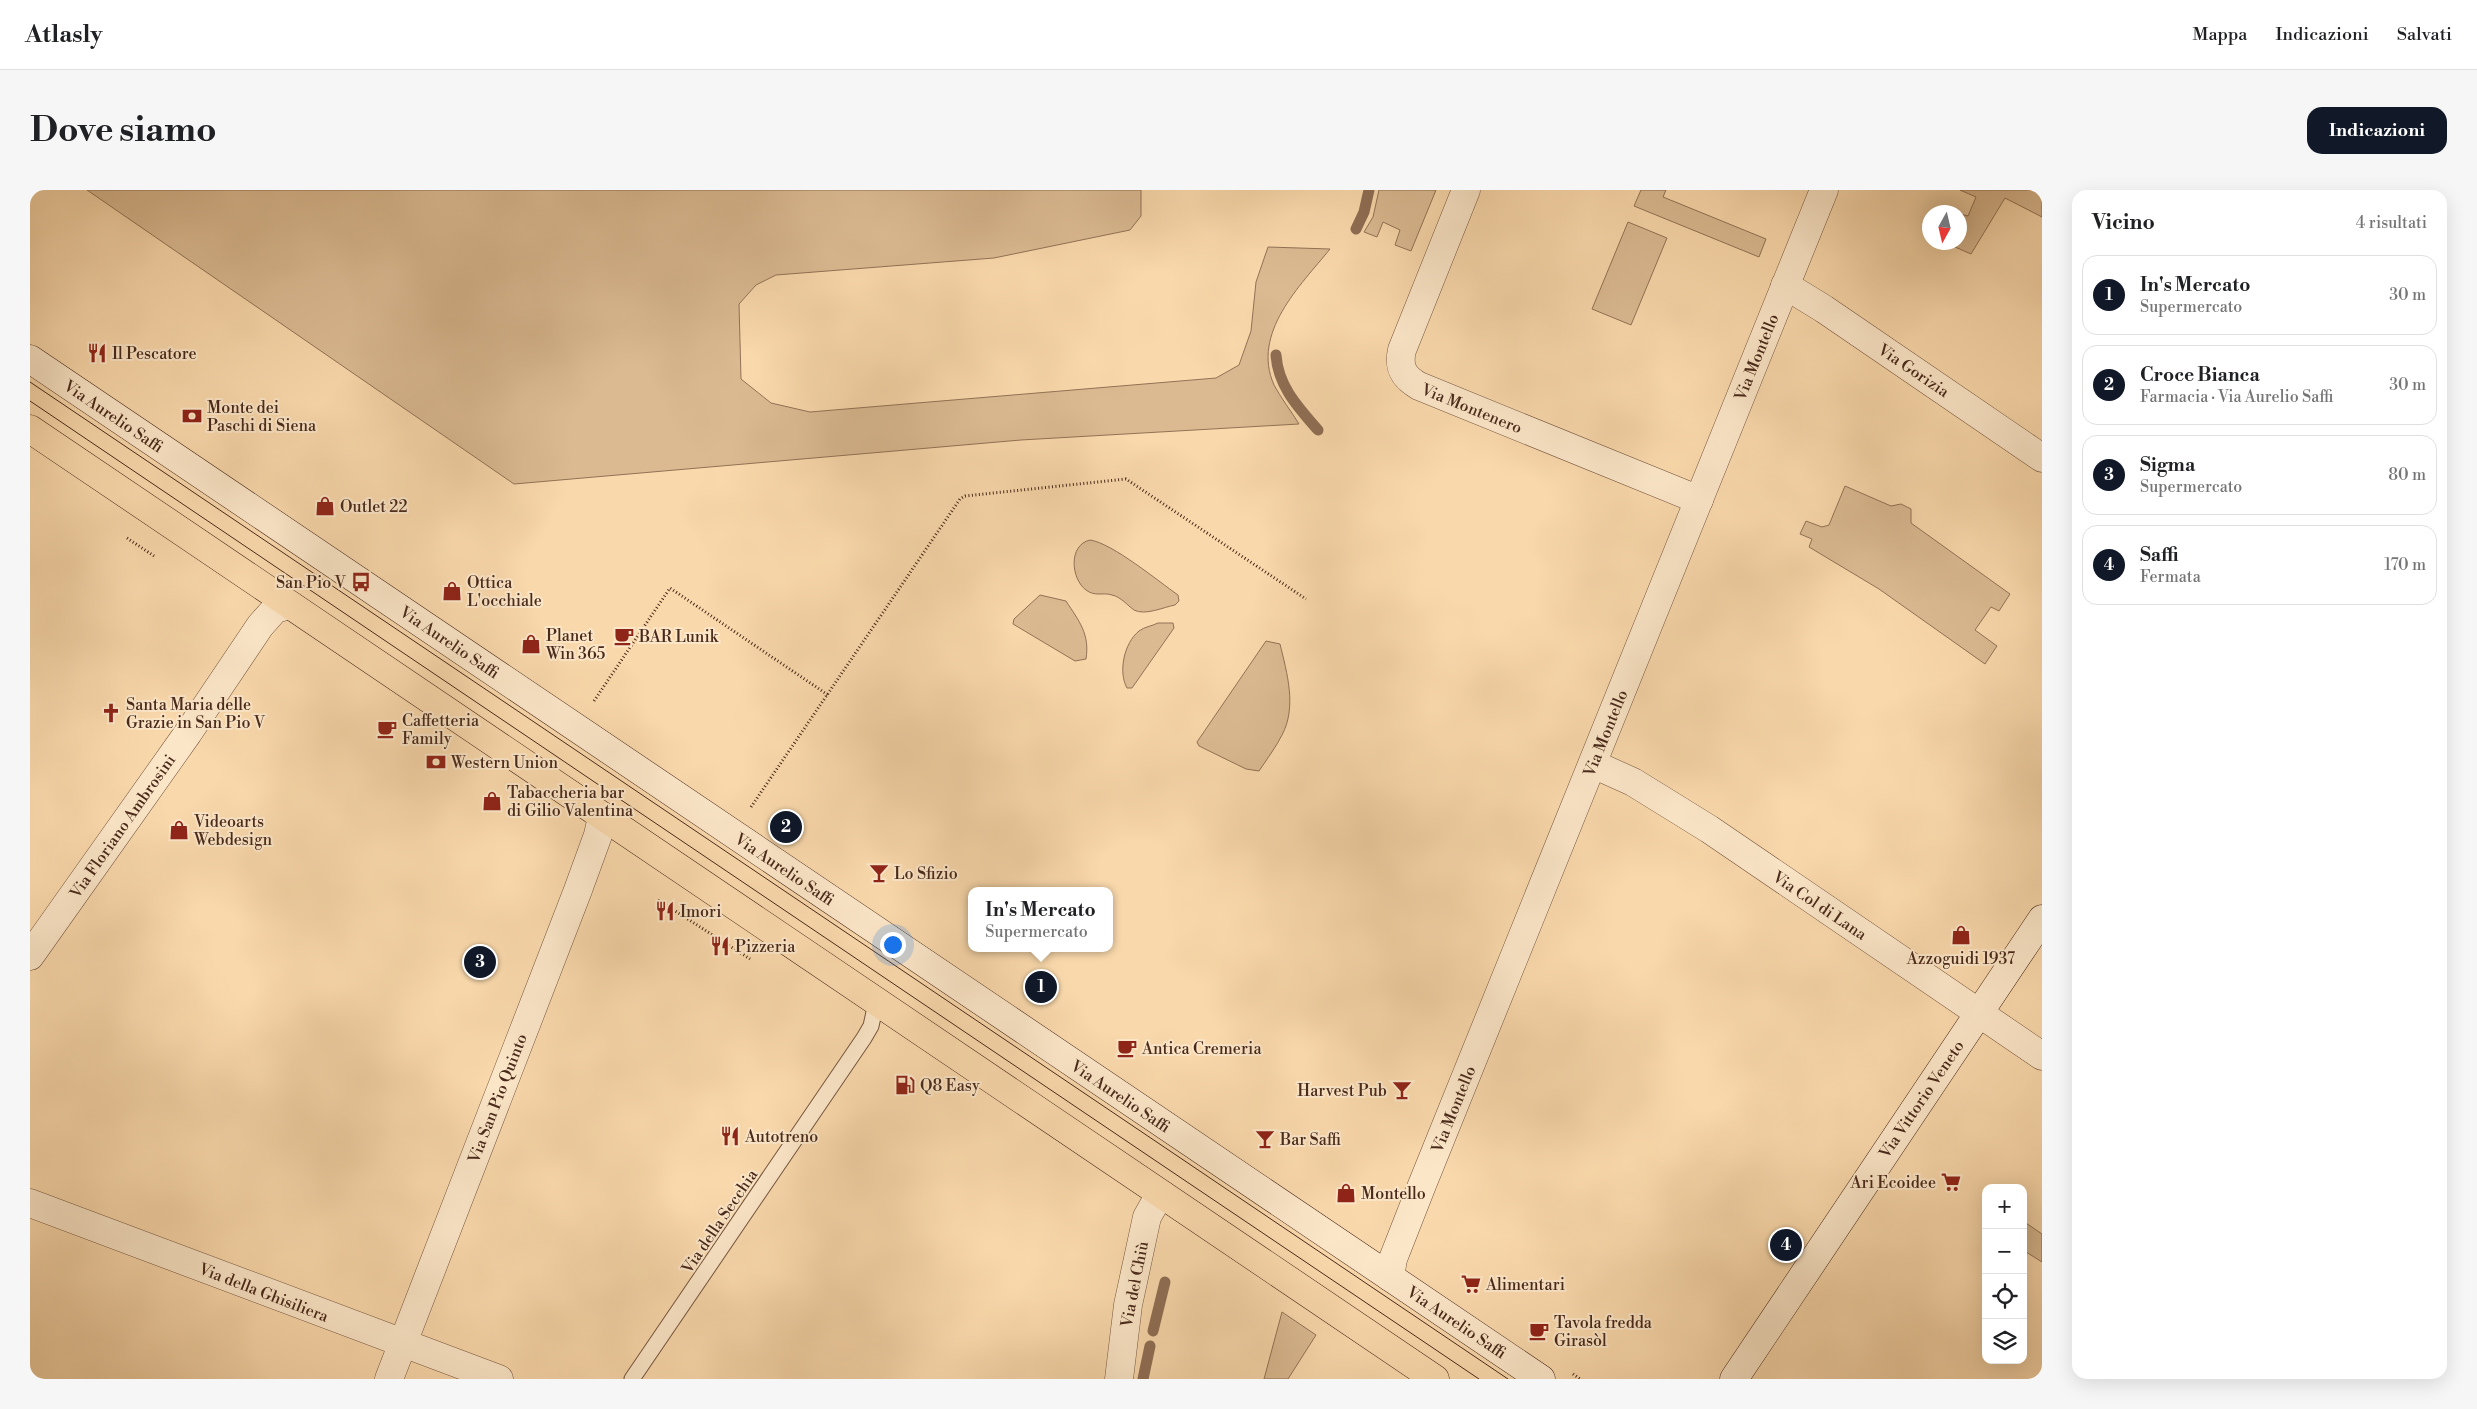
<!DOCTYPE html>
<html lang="it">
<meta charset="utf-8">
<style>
body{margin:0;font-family:"Libre Bodoni",serif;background:#f6f6f6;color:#202124}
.controls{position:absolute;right:15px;bottom:15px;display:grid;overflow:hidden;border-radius:10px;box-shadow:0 5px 20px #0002}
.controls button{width:45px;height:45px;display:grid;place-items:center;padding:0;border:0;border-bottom:1px solid #e0e0e0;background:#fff;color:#202124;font:25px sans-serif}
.compass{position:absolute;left:1892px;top:15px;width:45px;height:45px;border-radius:50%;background:#fff;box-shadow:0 5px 20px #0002;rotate:188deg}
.you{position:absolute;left:862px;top:754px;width:18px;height:18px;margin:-12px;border:4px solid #fff;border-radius:50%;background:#1a73e8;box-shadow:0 0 0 8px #1a73e833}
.badge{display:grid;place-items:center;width:32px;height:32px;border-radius:50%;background:#111827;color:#fff;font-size:16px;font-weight:700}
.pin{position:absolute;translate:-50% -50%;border:2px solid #fff;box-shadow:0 1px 5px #0006}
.popup{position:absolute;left:938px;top:697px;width:145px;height:65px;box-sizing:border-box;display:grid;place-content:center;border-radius:10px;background:#fff;filter:drop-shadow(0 1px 4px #0005);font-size:16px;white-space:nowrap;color:#757577}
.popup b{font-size:19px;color:#202124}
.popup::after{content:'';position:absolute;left:50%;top:100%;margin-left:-10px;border:10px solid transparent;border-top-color:#fff}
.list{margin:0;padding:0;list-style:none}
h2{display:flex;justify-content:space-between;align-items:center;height:65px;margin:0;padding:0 20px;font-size:21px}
h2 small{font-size:16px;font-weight:400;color:#757577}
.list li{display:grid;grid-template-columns:32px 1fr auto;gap:15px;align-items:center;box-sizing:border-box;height:80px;margin:0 10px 10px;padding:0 10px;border:1px solid #e0e0e0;border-radius:15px}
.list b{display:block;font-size:19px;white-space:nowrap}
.list p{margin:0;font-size:16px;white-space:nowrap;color:#757577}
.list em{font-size:16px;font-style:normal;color:#757577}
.icon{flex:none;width:28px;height:28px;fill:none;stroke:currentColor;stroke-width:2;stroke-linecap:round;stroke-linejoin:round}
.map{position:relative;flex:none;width:2012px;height:1189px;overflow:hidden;border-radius:15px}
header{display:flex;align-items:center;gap:30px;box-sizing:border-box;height:70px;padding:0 25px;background:#fff;border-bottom:1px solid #e0e0e0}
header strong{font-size:24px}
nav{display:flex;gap:28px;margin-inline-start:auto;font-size:18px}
.intro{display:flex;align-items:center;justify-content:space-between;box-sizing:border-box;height:120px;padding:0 30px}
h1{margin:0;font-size:35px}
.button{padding:12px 22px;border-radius:15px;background:#111827;color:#fff;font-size:18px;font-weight:700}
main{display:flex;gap:30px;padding:0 30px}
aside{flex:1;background:#fff;border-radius:15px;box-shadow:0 5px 20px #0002}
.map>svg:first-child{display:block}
.green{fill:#dbba92;stroke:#927256}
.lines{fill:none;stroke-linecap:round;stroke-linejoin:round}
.stream{stroke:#8f6e54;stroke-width:11}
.lane-casing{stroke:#75553e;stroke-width:17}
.street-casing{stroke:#75553e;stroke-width:29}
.secondary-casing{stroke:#49291a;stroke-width:29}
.primary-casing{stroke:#49291a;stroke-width:29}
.path{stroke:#49291a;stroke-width:3;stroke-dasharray:1 2.5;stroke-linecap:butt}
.lane{stroke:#fbe6c8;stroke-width:15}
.street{stroke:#fbe6c8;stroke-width:28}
.secondary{stroke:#fbe6c8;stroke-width:28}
.primary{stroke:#f9d8ab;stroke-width:28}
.tram{stroke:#49291a;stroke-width:1}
.labels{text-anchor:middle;stroke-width:4;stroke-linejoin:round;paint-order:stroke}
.poi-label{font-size:16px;fill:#49291a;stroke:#fbe6c8;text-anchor:start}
.street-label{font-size:16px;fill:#49291a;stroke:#fbe6c8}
</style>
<header>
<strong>Atlasly</strong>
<nav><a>Mappa</a><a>Indicazioni</a><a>Salvati</a></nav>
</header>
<div class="intro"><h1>Dove siamo</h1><a class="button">Indicazioni</a></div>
<main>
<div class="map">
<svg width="2012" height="1189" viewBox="0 0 2012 1189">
<rect width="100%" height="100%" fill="#f9d8ab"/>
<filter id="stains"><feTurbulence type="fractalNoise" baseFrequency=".004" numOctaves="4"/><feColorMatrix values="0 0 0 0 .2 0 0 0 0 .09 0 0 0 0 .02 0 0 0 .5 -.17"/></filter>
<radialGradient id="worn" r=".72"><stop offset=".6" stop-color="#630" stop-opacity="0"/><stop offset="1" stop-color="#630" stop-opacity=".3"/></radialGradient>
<g class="green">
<path d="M 57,0 L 1111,0 L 1111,26 L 1100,40 L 964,68 L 746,85 L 726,95 L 709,114 L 711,189 L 741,213 L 780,222 L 1186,188 L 1209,175 L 1221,141 L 1226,92 L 1238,57 L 1300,59 C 1270,96 1221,143 1244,195 C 1251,208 1261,221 1269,234 L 991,250 L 484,294 Z"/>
<path d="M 1349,0 L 1406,0 L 1381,61 L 1365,55 L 1370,40 L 1353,32 L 1347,47 L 1334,42 L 1343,27 Z"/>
<path d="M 1611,0 L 1636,0 L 1633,7 L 1736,49 L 1729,67 L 1604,16 Z"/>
<path d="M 1930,0 L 2012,0 L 2012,27 L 1975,8 L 1941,64 L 1916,53 L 1930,52 L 1930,24 L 1938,26 L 1946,7 Z"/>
<path d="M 1598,32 L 1637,48 L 1601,135 L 1562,119 Z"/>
<path d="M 1815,296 L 1861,316 L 1871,314 L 1881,319 L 1881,333 L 1980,404 L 1969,421 L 1961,417 L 1945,440 L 1967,456 L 1955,474 L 1849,399 L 1779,357 L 1782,349 L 1770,344 L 1776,331 L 1792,337 L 1799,335 Z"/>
<path d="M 1060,350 C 1082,353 1128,391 1148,405 L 1149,411 L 1145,415 C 1134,417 1115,426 1104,420 C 1097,415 1091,407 1082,405 C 1073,402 1065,407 1056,400 C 1041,389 1038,355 1060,350 Z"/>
<path d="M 1010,405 L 1036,411 C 1049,431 1060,444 1056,469 L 1045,471 L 983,434 L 984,429 Z"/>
<path d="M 1128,433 L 1143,433 L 1144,438 L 1102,498 L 1097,498 C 1088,482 1094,453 1109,441 C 1114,437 1122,436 1128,433 Z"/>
<path d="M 1236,451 L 1250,454 C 1257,483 1267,517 1252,545 C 1246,557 1237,569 1229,581 L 1216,579 L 1169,556 L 1167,552 Z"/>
<path d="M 1993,1031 L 2012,1044 L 2012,1072 L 1993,1060 Z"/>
<path d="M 1252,1122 L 1286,1145 L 1258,1189 L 1234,1189 Z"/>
</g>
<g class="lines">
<g class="stream">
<path d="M 1326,39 L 1334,22 L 1339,0"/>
<path d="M 1246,165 C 1248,196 1268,217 1288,240"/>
<path d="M 1123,1141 L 1135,1092"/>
<path d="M 1113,1189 L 1120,1156"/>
</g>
<defs>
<path id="lane" d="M 602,1189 L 834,848 L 841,836 L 846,813"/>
<g id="street">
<path d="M 1436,0 L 1372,160 C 1368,177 1373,187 1389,196 L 1669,310"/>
<path d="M 1755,95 L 1794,119 L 2012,268"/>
<path d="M 1563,574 L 1603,592 L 1679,639 L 2012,866"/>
<path d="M 0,766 L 158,543 L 230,436 L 245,419 L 259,415"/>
<path d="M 0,1013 L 469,1189"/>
<path d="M 1360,1087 L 1363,1069 L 1392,995 L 1794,0"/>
<path d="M 359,1189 L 548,700 L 568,645 L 572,627"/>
<path d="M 1089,1189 L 1098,1115 L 1117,1027 L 1126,1011 L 1132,1005"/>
</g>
<g id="secondary">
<path d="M 0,169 L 1511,1189"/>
<path d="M 1704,1189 L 2012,729"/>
</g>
<path id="primary" d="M 0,239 L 1405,1189"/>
</defs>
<use href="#lane" class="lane-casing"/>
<use href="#street" class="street-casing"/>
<use href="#secondary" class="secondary-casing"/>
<use href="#primary" class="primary-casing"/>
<g class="path">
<path d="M 97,348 L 124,366"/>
<path d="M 564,511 L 640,398 L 798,505"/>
<path d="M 721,617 L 930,309 L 935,306 L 1096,289 L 1276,409"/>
<path d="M 628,710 L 720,769"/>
<path d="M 1543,1184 L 1550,1189"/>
</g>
<use href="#lane" class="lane"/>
<use href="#street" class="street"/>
<use href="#secondary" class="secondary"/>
<use href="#primary" class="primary"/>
<g class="tram">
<path d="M 0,192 L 1478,1189"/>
<path d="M 0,211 L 1449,1189"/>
</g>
</g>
<defs>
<symbol id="restaurant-bare" viewBox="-9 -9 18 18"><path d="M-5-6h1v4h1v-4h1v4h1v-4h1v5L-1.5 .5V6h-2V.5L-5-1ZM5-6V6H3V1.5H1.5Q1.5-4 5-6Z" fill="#8f2418" stroke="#fbe6c8" stroke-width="2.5" paint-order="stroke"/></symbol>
<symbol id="bank-bare" viewBox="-9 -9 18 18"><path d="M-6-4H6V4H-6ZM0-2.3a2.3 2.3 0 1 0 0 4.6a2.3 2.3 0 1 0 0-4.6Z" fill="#8f2418" stroke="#fbe6c8" stroke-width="2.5" paint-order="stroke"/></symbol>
<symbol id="shop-bare" viewBox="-9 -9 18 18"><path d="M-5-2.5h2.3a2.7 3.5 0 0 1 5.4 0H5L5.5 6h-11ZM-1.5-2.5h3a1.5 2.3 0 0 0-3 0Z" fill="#8f2418" stroke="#fbe6c8" stroke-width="2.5" paint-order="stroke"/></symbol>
<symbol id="bus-bare" viewBox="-9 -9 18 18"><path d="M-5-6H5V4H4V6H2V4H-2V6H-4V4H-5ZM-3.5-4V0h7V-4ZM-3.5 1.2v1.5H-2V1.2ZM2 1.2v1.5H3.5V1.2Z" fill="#8f2418" stroke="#fbe6c8" stroke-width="2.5" paint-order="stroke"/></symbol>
<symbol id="cafe-bare" viewBox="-9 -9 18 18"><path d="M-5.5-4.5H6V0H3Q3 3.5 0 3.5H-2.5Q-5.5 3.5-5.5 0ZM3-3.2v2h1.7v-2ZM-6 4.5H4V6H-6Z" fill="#8f2418" stroke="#fbe6c8" stroke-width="2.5" paint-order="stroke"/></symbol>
<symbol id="church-bare" viewBox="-9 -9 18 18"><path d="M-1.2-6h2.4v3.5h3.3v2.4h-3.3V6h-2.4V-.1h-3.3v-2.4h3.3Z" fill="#8f2418" stroke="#fbe6c8" stroke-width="2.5" paint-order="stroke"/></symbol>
<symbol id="bar-bare" viewBox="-9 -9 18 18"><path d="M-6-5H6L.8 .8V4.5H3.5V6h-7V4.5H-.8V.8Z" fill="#8f2418" stroke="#fbe6c8" stroke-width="2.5" paint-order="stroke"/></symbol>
<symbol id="fuel-bare" viewBox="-9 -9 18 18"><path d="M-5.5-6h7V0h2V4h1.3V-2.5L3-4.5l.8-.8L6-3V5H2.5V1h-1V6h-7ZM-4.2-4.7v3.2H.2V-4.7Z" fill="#8f2418" stroke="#fbe6c8" stroke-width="2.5" paint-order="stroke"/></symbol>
<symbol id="supermarket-bare" viewBox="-9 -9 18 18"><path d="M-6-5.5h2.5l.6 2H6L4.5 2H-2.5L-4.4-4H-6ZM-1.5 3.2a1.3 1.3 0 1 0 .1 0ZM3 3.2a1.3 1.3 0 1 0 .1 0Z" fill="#8f2418" stroke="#fbe6c8" stroke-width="2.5" paint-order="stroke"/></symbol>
</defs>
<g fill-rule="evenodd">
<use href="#restaurant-bare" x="53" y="149" width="28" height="28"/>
<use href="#bank-bare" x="148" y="212" width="28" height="28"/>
<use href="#shop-bare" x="281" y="302" width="28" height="28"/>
<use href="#bus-bare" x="317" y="378" width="28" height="28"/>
<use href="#shop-bare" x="408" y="387" width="28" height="28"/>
<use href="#cafe-bare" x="580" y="432" width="28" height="28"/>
<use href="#shop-bare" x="487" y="440" width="28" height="28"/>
<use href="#church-bare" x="67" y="509" width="28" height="28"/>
<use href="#cafe-bare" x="343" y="525" width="28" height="28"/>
<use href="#bank-bare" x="392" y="558" width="28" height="28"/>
<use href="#shop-bare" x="448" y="597" width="28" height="28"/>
<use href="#shop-bare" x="135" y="626" width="28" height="28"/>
<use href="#bar-bare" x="835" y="669" width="28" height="28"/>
<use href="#restaurant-bare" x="621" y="707" width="28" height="28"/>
<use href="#shop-bare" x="1917" y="731" width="28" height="28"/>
<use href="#restaurant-bare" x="676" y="742" width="28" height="28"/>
<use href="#cafe-bare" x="1083" y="844" width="28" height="28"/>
<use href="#fuel-bare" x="861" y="881" width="28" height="28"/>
<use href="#bar-bare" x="1358" y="886" width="28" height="28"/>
<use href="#restaurant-bare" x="686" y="932" width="28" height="28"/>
<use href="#bar-bare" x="1221" y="935" width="28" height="28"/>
<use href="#supermarket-bare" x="1907" y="978" width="28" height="28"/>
<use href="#shop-bare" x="1302" y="989" width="28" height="28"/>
<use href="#supermarket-bare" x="1427" y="1080" width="28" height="28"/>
<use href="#cafe-bare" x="1495" y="1127" width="28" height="28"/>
</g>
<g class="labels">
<g class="poi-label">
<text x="82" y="169">Il Pescatore</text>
<text x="177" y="223">Monte dei<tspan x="177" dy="18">Paschi di Siena</tspan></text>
<text x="310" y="322">Outlet 22</text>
<text x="316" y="398" text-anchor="end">San Pio V</text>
<text x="437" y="398">Ottica<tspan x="437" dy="18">L'occhiale</tspan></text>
<text x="516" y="451">Planet<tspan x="516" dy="18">Win 365</tspan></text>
<text x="609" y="452">BAR Lunik</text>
<text x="96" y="520">Santa Maria delle<tspan x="96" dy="18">Grazie in San Pio V</tspan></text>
<text x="372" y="536">Caffetteria<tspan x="372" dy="18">Family</tspan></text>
<text x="421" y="578">Western Union</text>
<text x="477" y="608">Tabaccheria bar<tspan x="477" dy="18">di Gilio Valentina</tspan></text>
<text x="164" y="637">Videoarts<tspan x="164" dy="18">Webdesign</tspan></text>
<text x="864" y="689">Lo Sfizio</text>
<text x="650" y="727">Imori</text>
<text x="705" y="762">Pizzeria</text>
<text x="1931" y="774" text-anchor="middle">Azzoguidi 1937</text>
<text x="1112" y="864">Antica Cremeria</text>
<text x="890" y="901">Q8 Easy</text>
<text x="1357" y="906" text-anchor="end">Harvest Pub</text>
<text x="715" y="952">Autotreno</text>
<text x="1250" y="955">Bar Saffi</text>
<text x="1906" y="998" text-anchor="end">Ari Ecoidee</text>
<text x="1331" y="1009">Montello</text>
<text x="1456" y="1100">Alimentari</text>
<text x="1524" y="1138">Tavola fredda<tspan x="1524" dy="18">Girasòl</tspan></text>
</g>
<g class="street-label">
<text transform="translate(1726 167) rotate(-68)" y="6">Via Montello</text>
<text transform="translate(1884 180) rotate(34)" y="6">Via Gorizia</text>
<text transform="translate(1442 218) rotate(22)" y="6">Via Montenero</text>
<text transform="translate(84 226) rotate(34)" y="6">Via Aurelio Saffi</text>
<text transform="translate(420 452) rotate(34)" y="6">Via Aurelio Saffi</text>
<text transform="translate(1575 543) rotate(-68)" y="6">Via Montello</text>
<text transform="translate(92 636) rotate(-55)" y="6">Via Floriano Ambrosini</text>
<text transform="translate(755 679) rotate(34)" y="6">Via Aurelio Saffi</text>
<text transform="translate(1790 715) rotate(34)" y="6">Via Col di Lana</text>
<text transform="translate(1091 906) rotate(34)" y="6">Via Aurelio Saffi</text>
<text transform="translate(467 908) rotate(-69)" y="6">Via San Pio Quinto</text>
<text transform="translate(1891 909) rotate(-56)" y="6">Via Vittorio Veneto</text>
<text transform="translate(1423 919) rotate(-68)" y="6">Via Montello</text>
<text transform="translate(689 1031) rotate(-56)" y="6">Via della Secchia</text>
<text transform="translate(1104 1094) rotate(-79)" y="6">Via del Chiù</text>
<text transform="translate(234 1102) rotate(21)" y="6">Via della Ghisiliera</text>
<text transform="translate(1427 1132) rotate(34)" y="6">Via Aurelio Saffi</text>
</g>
</g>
<rect width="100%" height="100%" filter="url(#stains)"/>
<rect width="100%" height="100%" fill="url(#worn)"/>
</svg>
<div class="controls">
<button>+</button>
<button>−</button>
<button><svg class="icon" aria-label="locate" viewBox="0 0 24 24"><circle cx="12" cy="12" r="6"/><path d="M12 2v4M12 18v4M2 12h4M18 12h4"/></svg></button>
<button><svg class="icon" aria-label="layers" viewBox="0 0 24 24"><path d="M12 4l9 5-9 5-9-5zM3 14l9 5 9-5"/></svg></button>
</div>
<svg class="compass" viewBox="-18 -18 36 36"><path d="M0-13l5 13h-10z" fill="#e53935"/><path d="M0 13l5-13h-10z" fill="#757577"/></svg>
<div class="you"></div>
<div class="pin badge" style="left:1011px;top:797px">1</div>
<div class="popup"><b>In's Mercato</b>Supermercato</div>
<div class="pin badge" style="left:756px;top:637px">2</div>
<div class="pin badge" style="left:450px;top:772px">3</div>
<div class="pin badge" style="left:1756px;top:1055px">4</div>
</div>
<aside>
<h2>Vicino<small>4 risultati</small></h2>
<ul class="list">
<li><span class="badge">1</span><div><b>In's Mercato</b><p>Supermercato</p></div><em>30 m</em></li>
<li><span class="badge">2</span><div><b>Croce Bianca</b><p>Farmacia · Via Aurelio Saffi</p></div><em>30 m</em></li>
<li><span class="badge">3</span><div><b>Sigma</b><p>Supermercato</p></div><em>80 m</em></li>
<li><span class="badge">4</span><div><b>Saffi</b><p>Fermata</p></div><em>170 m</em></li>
</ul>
</aside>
</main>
